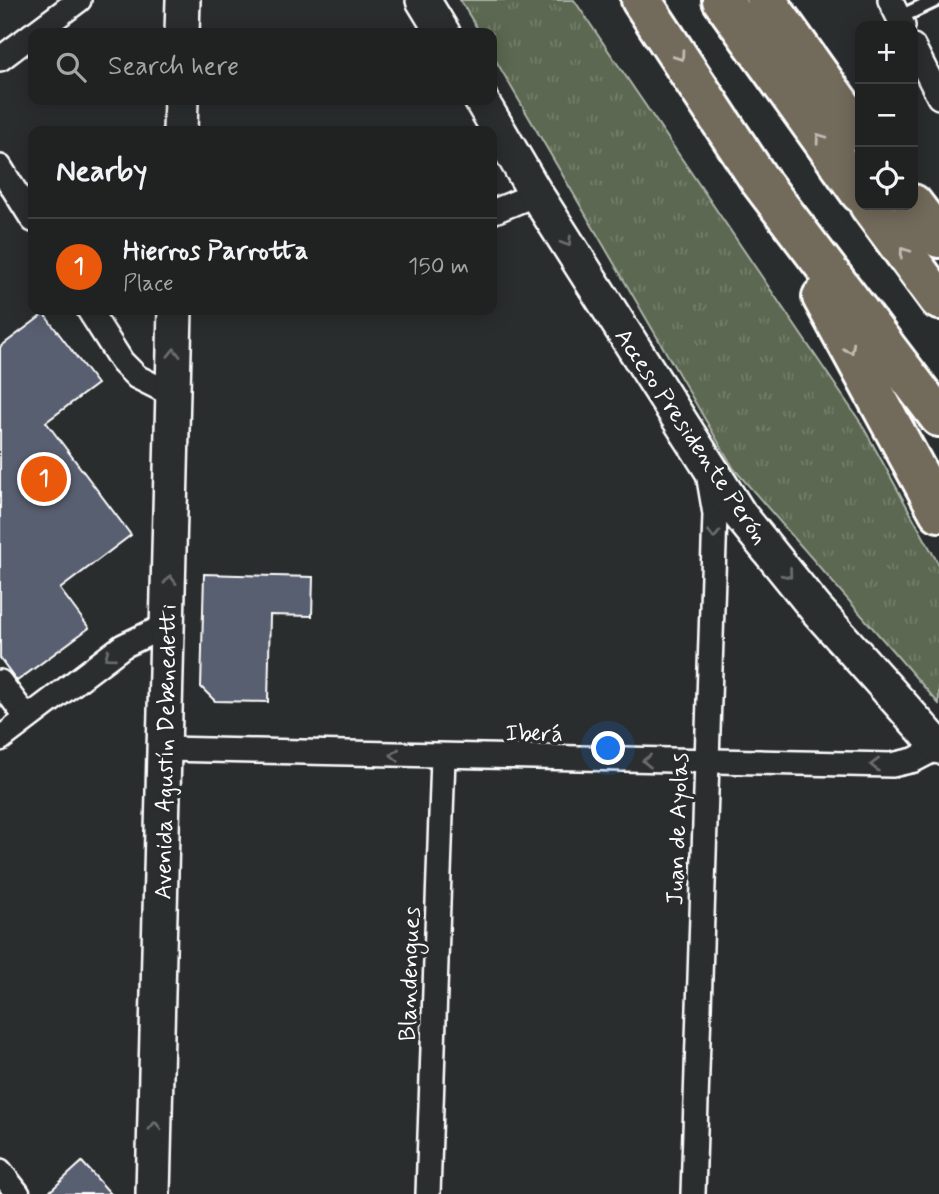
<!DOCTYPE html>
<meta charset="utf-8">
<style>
body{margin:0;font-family:Mynerve,sans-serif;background:#282a2a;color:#f1f3f6}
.controls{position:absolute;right:21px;top:21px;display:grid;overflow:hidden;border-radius:14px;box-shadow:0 4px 18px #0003}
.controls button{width:63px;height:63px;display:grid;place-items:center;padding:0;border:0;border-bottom:2px solid #3d3f40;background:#202222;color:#f1f3f6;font:35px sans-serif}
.you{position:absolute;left:609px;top:749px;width:24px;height:24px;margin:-18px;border:5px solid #fff;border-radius:50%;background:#1a73e8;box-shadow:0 0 0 10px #1a73e833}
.badge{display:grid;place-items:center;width:46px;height:46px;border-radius:50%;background:#ea580c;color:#fff;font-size:23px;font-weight:700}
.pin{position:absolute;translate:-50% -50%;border:4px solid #fff;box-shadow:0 2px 7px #0006}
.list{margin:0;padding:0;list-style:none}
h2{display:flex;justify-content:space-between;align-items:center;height:91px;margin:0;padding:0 28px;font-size:30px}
h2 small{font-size:23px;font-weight:400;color:#a2a4a5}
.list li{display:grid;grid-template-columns:46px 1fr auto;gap:21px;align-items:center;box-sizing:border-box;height:98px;padding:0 28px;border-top:2px solid #3d3f40}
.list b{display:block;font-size:26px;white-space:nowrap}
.list p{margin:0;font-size:23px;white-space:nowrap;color:#a2a4a5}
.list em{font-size:23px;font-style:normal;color:#a2a4a5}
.icon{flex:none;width:38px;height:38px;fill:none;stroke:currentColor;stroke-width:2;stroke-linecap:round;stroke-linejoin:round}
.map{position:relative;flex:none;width:939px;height:1194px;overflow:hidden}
.search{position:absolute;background:#202222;box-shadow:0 4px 18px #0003;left:28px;top:28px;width:469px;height:77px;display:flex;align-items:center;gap:18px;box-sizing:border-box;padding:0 24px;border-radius:14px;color:#a2a4a5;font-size:26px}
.panel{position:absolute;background:#202222;box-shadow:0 4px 18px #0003;left:28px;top:126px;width:469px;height:189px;border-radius:14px}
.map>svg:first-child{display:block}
.grass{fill:url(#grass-tufts);stroke:#adb4a8;stroke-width:2}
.building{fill:#595e6f;stroke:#fff;stroke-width:2}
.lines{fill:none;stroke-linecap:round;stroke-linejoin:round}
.lane-casing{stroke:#fff;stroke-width:18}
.street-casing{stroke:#fff;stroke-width:28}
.secondary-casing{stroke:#fff;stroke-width:38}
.highway-casing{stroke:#fff;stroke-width:44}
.lane{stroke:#2a2d2e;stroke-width:12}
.street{stroke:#2a2d2e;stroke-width:23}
.secondary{stroke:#2a2d2e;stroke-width:33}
.highway{stroke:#726b5a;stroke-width:38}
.oneway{stroke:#c0bcb5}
.oneway2{stroke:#6a6c6d}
.labels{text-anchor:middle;stroke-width:7;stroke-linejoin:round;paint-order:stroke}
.street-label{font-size:24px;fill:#fff;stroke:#2a2d2e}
</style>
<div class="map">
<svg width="939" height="1194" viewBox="0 0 939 1194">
<defs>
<pattern id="grass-tufts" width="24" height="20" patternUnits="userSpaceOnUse" patternTransform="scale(1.75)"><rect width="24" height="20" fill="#5b6851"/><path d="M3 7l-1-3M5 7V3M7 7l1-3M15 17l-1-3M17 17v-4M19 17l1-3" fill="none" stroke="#747f6b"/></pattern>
</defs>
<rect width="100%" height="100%" fill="#2a2d2e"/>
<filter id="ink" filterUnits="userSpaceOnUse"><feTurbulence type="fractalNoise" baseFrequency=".0143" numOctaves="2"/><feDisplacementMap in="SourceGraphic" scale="14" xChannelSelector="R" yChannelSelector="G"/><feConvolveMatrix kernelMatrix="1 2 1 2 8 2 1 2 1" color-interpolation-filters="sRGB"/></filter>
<g filter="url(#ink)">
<path class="grass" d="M 460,0 L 574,0 L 861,423 L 939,565 L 939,704 L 734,469 L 492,54 L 492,33 L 480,33 Z"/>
<g class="building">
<path d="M 44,314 L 97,384 L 46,422 L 131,535 L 60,589 L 89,628 L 17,681 L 0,658 L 0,347 Z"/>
<path d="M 204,574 L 313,577 L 312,616 L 270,615 L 268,702 L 215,701 L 201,687 Z"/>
<path d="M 82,1162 L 111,1194 L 47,1194 Z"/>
</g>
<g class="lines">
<defs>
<path id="lane" d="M 898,18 L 936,0"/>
<g id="street">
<path d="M 890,0 L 903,26"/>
<path d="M 35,33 L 79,0"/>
<path d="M 913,46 L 939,97"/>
<path d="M 0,59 L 33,34"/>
<path d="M 0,167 L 33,220"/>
<path d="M 492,212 L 536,194"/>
<path d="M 89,310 L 122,362 L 137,377 L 173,395"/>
<path d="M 0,682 L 27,718"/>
<path d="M 0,739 L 123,646 L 169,624"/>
<path d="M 166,749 L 892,765 L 914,760 L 939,747"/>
<path d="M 0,1171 L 18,1194"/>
<path d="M 428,1194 L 443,757"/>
<path d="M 693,1194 L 715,514 L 708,473"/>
</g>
<g id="secondary">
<path d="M 423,0 L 443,33"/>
<path d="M 182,33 L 183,0"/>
<path d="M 481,100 L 536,194 L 740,515 L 816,609 L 939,747"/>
<path d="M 180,131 L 181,100"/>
<path d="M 153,1194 L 175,310"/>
</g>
<g id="highway">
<path d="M 641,0 L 760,181 L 939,417"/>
<path d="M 722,0 L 860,193"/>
<path d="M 766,0 L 860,132"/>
<path d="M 913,204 L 939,238"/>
<path d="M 869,205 L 939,300"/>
<path d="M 822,297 L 939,512"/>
</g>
</defs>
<use href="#lane" class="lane-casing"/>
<use href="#street" class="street-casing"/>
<use href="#secondary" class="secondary-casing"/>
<use href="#highway" class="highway-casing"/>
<use href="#lane" class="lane"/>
<use href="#street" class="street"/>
<use href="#secondary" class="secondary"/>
<use href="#highway" class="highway"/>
</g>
<defs><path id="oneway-chevron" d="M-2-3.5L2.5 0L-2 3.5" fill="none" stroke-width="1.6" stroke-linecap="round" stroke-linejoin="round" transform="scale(1.75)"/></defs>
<g class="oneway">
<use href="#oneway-chevron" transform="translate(680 56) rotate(55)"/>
<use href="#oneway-chevron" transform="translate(820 138) rotate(-126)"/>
<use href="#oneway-chevron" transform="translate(904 252) rotate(-126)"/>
<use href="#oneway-chevron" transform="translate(850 349) rotate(62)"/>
</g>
<g class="oneway2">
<use href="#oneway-chevron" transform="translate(567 242) rotate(58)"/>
<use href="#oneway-chevron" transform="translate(174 353) rotate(-89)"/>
<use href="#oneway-chevron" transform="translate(714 534) rotate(92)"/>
<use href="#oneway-chevron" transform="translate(788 574) rotate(51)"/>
<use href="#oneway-chevron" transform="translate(170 580) rotate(-89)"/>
<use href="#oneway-chevron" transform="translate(109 656) rotate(143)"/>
<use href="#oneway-chevron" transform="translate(395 755) rotate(-178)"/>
<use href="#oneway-chevron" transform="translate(647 761) rotate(-179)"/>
<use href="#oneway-chevron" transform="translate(875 765) rotate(-179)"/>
<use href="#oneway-chevron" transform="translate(155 1126) rotate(-88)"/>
</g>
</g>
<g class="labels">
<g class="street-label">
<text transform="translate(692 436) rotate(56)" y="8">Acceso Presidente Perón</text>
<text transform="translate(534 733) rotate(1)" y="8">Iberá</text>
<text transform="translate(165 752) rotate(-89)" y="8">Avenida Agustín Debenedetti</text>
<text transform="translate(677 829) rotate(-88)" y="8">Juan de Ayolas</text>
<text transform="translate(409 974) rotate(-88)" y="8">Blandengues</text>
</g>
</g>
</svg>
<div class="controls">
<button>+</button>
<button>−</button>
<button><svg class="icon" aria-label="locate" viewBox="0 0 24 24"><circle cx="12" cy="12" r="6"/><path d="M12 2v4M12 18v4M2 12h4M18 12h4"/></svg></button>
</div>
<div class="you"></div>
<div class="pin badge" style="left:44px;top:479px">1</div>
<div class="search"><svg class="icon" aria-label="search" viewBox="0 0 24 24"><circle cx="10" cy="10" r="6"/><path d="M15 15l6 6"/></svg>Search here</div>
<section class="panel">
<h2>Nearby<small></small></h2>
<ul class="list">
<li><span class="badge">1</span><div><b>Hierros Parrotta</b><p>Place</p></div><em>150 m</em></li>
</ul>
</section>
</div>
